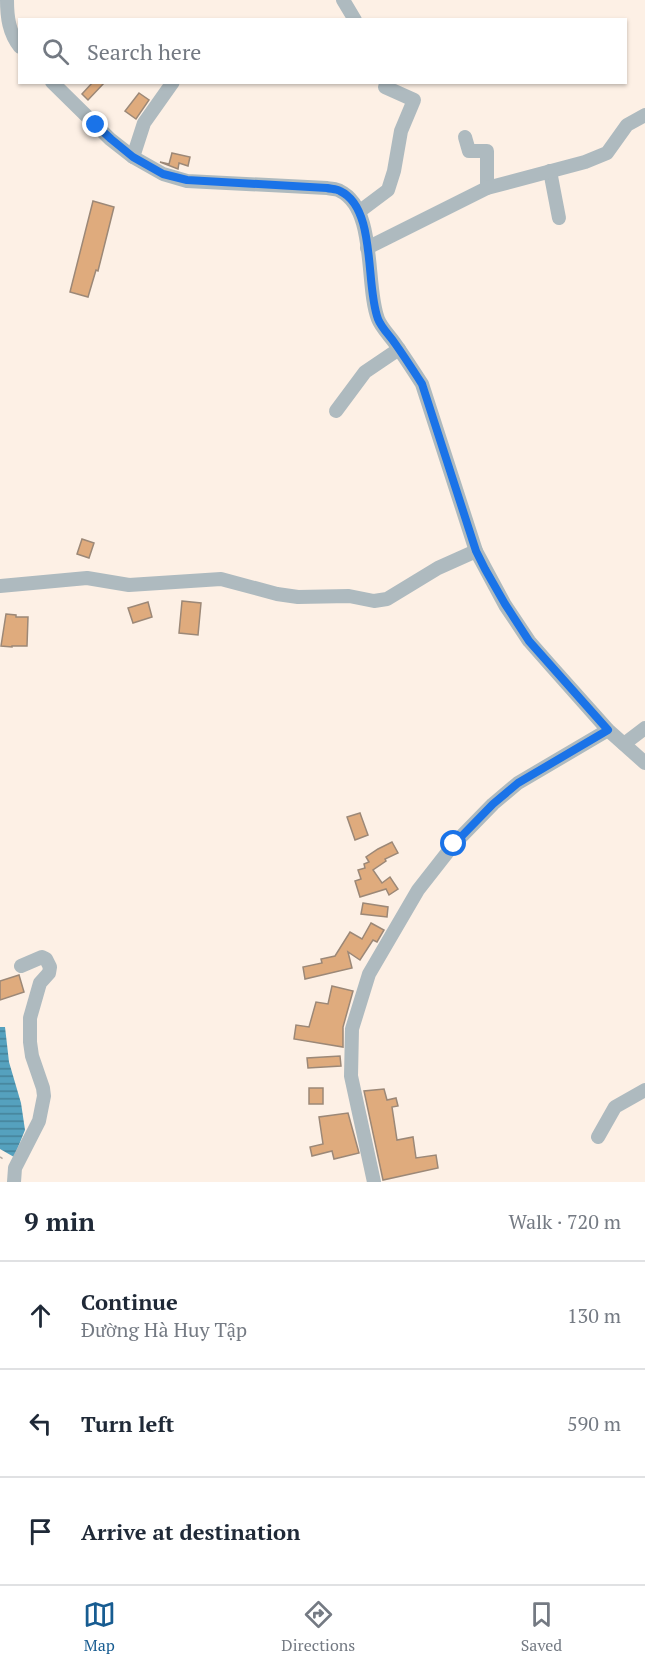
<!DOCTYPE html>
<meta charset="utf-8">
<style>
body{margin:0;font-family:"PT Serif",serif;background:#f2f2f3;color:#1f2937}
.stop{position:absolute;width:18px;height:18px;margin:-14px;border:4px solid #1a73e8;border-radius:50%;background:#fff}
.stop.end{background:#1a73e8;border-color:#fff;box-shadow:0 2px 6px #0008}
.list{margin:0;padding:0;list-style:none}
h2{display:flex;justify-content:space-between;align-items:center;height:78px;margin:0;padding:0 24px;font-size:26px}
h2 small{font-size:20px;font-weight:400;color:#747a83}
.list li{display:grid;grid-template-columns:39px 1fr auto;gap:18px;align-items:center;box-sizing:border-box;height:108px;padding:0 24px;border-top:2px solid #e0e1e3}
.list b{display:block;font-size:22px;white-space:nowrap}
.list p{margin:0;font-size:20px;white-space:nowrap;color:#747a83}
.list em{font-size:20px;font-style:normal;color:#747a83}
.icon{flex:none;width:33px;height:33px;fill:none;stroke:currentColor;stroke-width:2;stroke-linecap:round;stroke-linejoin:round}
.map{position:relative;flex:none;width:645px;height:1182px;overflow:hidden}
.search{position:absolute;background:#fff;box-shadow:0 2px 4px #0004;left:18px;right:18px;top:18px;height:66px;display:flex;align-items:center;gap:15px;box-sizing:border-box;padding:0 21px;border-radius:0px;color:#747a83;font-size:22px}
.sheet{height:402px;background:#fff}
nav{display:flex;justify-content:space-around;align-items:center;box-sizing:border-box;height:84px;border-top:2px solid #e0e1e3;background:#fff;font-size:16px;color:#747a83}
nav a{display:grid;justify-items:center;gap:3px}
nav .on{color:#175c91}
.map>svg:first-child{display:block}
.water{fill:url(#water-rules)}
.building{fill:#dfab7d;stroke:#9c8877;stroke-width:1.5}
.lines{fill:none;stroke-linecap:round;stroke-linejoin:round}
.path{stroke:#b3a89f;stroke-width:1.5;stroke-dasharray:3 3;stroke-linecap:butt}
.minor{stroke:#aebabf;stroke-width:14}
.route{stroke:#1a73e8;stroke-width:8}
</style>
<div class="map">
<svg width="645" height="1182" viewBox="0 0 645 1182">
<defs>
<pattern id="water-rules" width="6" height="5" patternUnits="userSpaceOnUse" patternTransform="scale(1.5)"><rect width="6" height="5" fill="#55a1be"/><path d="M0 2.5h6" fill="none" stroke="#458299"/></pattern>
</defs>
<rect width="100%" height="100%" fill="#fdf0e5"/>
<path class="water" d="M 0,1027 L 5,1027 L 9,1062 L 21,1103 L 25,1130 L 14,1157 L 0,1149 Z"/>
<g class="building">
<path d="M 93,82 L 105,82 L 88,100 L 82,94 Z"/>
<path d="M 139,93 L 149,100 L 136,119 L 125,111 Z"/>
<path d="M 172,153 L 190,157 L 188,166 L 179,163 L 178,169 L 160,162 L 169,164 Z"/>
<path d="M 93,201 L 114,207 L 98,271 L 96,270 L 88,297 L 70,292 Z"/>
<path d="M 82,539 L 94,543 L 89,558 L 77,554 Z"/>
<path d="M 182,601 L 201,603 L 198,635 L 179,633 Z"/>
<path d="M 148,602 L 152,617 L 133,623 L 128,608 Z"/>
<path d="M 6,614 L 16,615 L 16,617 L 28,617 L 27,646 L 12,646 L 12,647 L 1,646 Z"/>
<path d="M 360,813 L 368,835 L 355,840 L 347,817 Z"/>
<path d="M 392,842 L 398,853 L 385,859 L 386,861 L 373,870 L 382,883 L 390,877 L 398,889 L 389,895 L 386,889 L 360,897 L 355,881 L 361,879 L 358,870 L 365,868 L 364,864 L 369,862 L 366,857 L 378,849 Z"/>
<path d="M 363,903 L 388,907 L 387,917 L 361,914 Z"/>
<path d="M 371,923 L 384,930 L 377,942 L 373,940 L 360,960 L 348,952 L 352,968 L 305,979 L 303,967 L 322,963 L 321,959 L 335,956 L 350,932 L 362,939 Z"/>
<path d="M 19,975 L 24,992 L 0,1000 L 0,981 Z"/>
<path d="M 332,986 L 353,991 L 343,1027 L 343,1047 L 294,1039 L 296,1025 L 309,1027 L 316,1002 L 328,1004 Z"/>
<path d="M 340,1056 L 341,1066 L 308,1068 L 307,1058 Z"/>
<rect x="309" y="1088" width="14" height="16"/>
<path d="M 384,1089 L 387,1100 L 396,1098 L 398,1106 L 392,1107 L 397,1140 L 413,1137 L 416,1158 L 436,1155 L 438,1168 L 383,1180 L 364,1091 Z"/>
<path d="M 348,1113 L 359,1153 L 334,1159 L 332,1151 L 312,1156 L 310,1147 L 323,1144 L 319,1117 Z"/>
</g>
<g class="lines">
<path class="path" d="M 0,1157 L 5,1160"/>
<g class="minor">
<path d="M 7,0 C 7,17 9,33 20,47"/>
<path d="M 343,0 L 355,20"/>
<path d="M 52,82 L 110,139 L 133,157 L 163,174 L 187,181 L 327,188 C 331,189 337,189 340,191 C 377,209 365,286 378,319 C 381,327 389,335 394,342 C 404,356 413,370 422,384 L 476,551 L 505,605 L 529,641 L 551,666 L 608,730 L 645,763"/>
<path d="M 465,137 L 469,151 L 487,151 L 487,188"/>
<path d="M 133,157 L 144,123 L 173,82"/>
<path d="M 550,171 L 559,218"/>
<path d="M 360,211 L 388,190 L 394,171 L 401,131 L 414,100 L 385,87 L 389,82"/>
<path d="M 367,248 L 487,188 L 585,162 L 607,153 L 627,125 L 645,115"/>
<path d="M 336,411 L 365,372 L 399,349"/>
<path d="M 0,586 L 87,578 L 129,585 L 221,579 L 277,594 L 298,597 L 349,596 L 374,601 L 387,599 L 438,568 L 476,551"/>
<path d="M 624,744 L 645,728"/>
<path d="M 598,1137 L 615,1107 L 645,1090"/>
<path d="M 14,1182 L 15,1168 L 39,1121 L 44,1096 L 43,1088 L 32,1056 L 30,1042 L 30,1018 L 40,983 L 49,973 L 50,967 L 46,959 L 42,957 L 21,966"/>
<path d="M 374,1182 L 351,1076 L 352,1029 L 369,974 L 418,890 L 454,844 L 493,804 L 518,783 L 608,730"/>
</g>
</g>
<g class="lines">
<path class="route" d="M 96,125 L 111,139 L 133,157 L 163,174 L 187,180 L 327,188 C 331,189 337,189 340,191 C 377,208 365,286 378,319 C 381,327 389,335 394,342 C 404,356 413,370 422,384 L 476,551 L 485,569 L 505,604 L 529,641 L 608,730 L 518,783 L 493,804 L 454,844"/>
</g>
</svg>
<div class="stop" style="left:454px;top:844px"></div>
<div class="stop end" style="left:96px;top:125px"></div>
<div class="search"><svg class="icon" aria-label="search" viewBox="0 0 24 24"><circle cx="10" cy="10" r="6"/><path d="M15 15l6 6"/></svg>Search here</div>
</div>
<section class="sheet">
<h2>9 min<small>Walk · 720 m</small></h2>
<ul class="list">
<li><svg class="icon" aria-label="ahead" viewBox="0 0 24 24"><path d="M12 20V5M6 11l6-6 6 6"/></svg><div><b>Continue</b><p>Đường Hà Huy Tập</p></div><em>130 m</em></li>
<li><svg class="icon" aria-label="left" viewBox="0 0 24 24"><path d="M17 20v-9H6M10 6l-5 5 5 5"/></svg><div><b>Turn left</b></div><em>590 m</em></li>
<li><svg class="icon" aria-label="arrive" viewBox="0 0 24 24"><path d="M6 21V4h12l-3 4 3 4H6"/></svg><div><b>Arrive at destination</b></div></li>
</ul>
</section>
<nav>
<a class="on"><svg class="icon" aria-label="map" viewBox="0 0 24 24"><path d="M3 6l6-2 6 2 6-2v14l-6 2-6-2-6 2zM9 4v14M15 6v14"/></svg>Map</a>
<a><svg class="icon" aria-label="directions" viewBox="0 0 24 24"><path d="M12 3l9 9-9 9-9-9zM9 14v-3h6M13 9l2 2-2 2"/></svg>Directions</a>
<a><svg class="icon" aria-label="saved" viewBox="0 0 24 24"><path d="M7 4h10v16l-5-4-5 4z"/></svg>Saved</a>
</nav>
